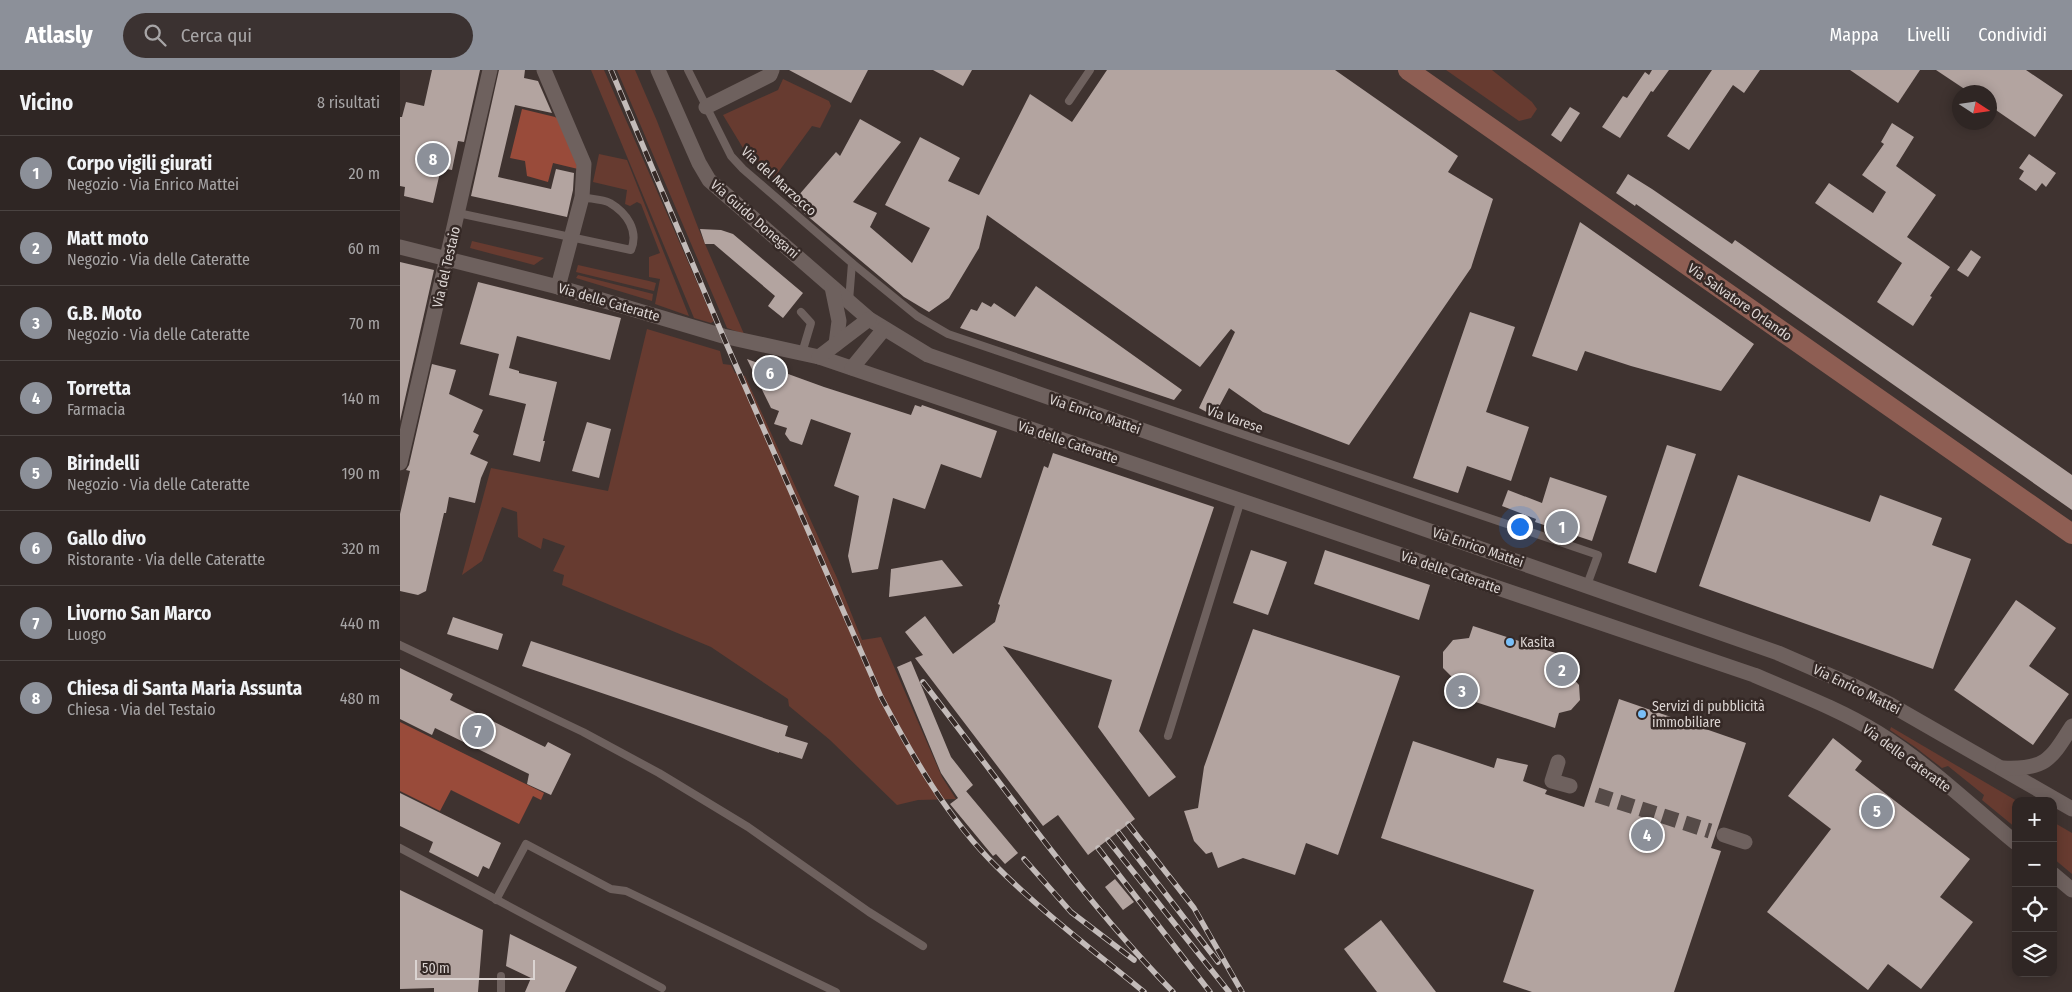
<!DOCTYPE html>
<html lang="it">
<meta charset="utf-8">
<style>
body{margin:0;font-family:"Fira Sans Condensed",sans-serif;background:#3b3231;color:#f1f3f6}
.controls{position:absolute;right:15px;bottom:15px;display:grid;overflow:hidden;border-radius:10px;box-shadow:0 2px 12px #0003}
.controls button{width:45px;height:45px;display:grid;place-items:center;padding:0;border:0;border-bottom:1px solid #4a4341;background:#2f2624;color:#f1f3f6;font:25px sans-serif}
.compass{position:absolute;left:1552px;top:15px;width:45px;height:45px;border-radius:50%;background:#2f2624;box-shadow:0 2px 12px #0003;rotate:102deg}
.scale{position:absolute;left:15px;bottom:12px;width:120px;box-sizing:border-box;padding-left:5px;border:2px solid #dbd4d2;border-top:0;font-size:14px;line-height:18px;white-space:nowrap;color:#dbd4d2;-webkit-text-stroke:4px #352926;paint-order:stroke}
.you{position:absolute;left:1119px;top:456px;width:18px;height:18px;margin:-12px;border:4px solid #fff;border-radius:50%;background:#1a73e8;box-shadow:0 0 0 8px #1a73e833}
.badge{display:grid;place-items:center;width:32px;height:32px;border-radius:50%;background:#8c9099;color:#fff;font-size:16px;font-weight:700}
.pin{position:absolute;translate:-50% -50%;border:2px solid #fff;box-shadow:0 1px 5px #0006}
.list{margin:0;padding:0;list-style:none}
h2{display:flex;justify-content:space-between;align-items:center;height:65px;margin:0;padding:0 20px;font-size:21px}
h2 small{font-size:16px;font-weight:400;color:#a7a5a6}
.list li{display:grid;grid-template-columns:32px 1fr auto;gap:15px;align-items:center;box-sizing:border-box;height:75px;padding:0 20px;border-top:1px solid #4a4341}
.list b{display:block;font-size:19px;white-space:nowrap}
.list p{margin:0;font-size:16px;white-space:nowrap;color:#a7a5a6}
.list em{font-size:16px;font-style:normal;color:#a7a5a6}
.icon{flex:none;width:28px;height:28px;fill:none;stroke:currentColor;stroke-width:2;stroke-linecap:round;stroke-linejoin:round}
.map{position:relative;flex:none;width:1672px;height:922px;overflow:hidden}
header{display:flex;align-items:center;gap:30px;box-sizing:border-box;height:70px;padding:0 25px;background:#8c9099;color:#fff}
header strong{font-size:24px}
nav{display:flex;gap:28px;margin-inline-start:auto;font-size:18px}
.search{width:350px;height:45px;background:#3b3231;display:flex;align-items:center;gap:12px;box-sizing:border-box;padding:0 18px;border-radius:28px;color:#a7a5a6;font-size:19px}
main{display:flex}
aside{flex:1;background:#2f2624}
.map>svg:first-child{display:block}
.green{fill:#673b30}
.forest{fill:#994b3a}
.building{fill:#b3a4a0}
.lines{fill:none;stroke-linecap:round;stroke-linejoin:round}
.street-tunnel{stroke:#564b48;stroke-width:15;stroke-dasharray:15 8;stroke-linecap:butt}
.lane{stroke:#6e615e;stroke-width:8}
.street{stroke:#6e615e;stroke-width:15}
.secondary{stroke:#8e5e53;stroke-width:20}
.rail-casing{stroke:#c3bbb9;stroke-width:5.5}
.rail{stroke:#352926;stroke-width:4;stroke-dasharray:11;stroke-linecap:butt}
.poi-dot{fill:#79bff8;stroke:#352926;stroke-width:2}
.labels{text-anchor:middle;stroke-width:5;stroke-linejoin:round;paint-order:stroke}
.street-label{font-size:14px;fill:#dbd4d2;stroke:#352926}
.poi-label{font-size:14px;fill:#dbd4d2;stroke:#352926;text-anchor:start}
</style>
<header>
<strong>Atlasly</strong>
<div class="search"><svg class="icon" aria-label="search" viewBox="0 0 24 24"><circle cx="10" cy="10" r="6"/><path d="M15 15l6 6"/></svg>Cerca qui</div>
<nav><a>Mappa</a><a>Livelli</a><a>Condividi</a></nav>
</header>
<main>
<aside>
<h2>Vicino<small>8 risultati</small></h2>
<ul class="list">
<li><span class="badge">1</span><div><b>Corpo vigili giurati</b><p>Negozio · Via Enrico Mattei</p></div><em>20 m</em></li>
<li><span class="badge">2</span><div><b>Matt moto</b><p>Negozio · Via delle Cateratte</p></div><em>60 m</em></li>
<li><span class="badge">3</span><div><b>G.B. Moto</b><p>Negozio · Via delle Cateratte</p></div><em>70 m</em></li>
<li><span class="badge">4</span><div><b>Torretta</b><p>Farmacia</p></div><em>140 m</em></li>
<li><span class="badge">5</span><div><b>Birindelli</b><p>Negozio · Via delle Cateratte</p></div><em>190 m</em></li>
<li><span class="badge">6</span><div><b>Gallo divo</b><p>Ristorante · Via delle Cateratte</p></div><em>320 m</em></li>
<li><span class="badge">7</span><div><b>Livorno San Marco</b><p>Luogo</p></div><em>440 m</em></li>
<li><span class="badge">8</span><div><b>Chiesa di Santa Maria Assunta</b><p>Chiesa · Via del Testaio</p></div><em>480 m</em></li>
</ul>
</aside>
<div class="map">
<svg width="1672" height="922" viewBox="0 0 1672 922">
<rect width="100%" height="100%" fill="#3f3330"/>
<g class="green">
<path d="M 191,0 L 204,0 L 314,251 L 311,253 L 294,248 Z"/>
<path d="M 217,0 L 235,0 L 257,51 L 299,160 L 344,264 L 327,258 Z"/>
<path d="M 1046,0 L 1092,0 L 1132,32 L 1137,39 L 1131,48 L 1119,51 Z"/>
<path d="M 383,9 L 429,31 L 431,36 L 420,58 L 412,56 L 374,108 L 346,83 L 323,45 L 378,20 Z"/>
<path d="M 199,84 L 227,90 L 289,246 L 255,234 L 260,209 L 249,207 L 249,187 L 260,183 L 241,134 L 237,132 L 230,136 L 225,134 L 227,120 L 193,112 Z"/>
<path d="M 72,171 L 144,188 L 134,195 L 70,178 Z"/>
<path d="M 178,195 L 249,211 L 256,213 L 254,221 L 176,202 Z"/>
<path d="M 178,205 L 253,224 L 252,231 L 176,208 Z"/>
<path d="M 247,259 L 320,281 L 323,294 L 331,295 L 335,303 L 345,306 L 437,508 L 462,570 L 481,567 L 542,707 L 556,729 L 518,730 L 497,735 L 430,670 L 389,636 L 388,629 L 311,577 L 162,515 L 164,505 L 153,501 L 165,476 L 143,468 L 141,479 L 118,467 L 117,442 L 102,437 L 82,491 L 62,505 L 91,398 L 208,421 Z"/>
<path d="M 1491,657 L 1617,731 L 1616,731 L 1616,758 L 1582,730 L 1584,725 L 1548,696 L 1542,698 L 1515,677 L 1490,660 Z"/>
<path d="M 1653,752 L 1672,763 L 1672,804 L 1653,788 Z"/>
</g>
<g class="forest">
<path d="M 122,39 L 155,47 L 164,53 L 178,99 L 153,93 L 148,112 L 127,106 L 125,91 L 110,88 Z"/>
<path d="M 0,652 L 144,723 L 141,730 L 133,726 L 119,754 L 51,720 L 40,741 L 0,721 Z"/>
</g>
<g class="building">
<path d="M 32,0 L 80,0 L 64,72 L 58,71 L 52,100 L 41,98 L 33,133 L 4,126 L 5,117 L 0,116 L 0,47 L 2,47 L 6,32 L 24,36 Z"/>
<path d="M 99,0 L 125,0 L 124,8 L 138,11 L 152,43 L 115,35 L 98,107 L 151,119 L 156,99 L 174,103 L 173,120 L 167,147 L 71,126 Z"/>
<path d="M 389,0 L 468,0 L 451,33 Z"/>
<path d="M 533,0 L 572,0 L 563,16 Z"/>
<path d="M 707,0 L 935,0 L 1058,86 L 1048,102 L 1093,129 L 1071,198 L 949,375 L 863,342 L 829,318 L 814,346 L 799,338 L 835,262 L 831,259 L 800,297 L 587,145 L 579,178 L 549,228 L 529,242 L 504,227 L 392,133 L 436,82 L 440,86 L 460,49 L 501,72 L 453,132 L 477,143 L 470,157 L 512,193 L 530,158 L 485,135 L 520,67 L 560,88 L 548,111 L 579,125 L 630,24 L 672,52 Z"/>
<path d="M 1252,0 L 1269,0 L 1253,22 L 1251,21 L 1220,68 L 1202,57 L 1223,26 L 1227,28 L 1245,2 L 1249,5 Z"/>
<path d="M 1312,0 L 1360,0 L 1344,23 L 1333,15 L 1289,80 L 1267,66 Z"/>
<path d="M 1450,0 L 1520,0 L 1498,33 Z"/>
<path d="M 1536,0 L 1626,0 L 1663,25 L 1635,67 L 1590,36 L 1590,22 L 1569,22 Z"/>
<path d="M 1170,37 L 1180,43 L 1161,72 L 1151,65 Z"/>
<path d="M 1492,53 L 1514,67 L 1496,96 L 1536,125 L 1507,167 L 1550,197 L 1530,226 L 1532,227 L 1513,256 L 1477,232 L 1502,193 L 1415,133 L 1429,113 L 1473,143 L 1486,122 L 1462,105 L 1484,74 L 1481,72 Z"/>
<path d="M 1629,84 L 1656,103 L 1646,117 L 1642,113 L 1636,121 L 1619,109 L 1624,101 L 1619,98 Z"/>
<path d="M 1228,104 L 1252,119 L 1332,174 L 1335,170 L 1672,405 L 1672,440 L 1236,134 L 1235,136 L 1216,123 Z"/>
<path d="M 1180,152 L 1354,274 L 1321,321 L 1231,296 L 1185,281 L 1177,301 L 1132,286 Z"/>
<path d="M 300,159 L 321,160 L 333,164 L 403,223 L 383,248 L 368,236 L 375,226 L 314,174 L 305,174 Z"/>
<path d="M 1571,180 L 1581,187 L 1568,207 L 1557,200 Z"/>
<path d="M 0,192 L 34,200 L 0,351 Z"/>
<path d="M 78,212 L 221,248 L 210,290 L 117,266 L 109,298 L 119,301 L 119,303 L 157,312 L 143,371 L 145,371 L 140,392 L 113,385 L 126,334 L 89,325 L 99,284 L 60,274 Z"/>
<path d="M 636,216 L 650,226 L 782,320 L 774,330 L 560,258 L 571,239 L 577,241 L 582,232 L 591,237 L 594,233 L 615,247 Z"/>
<path d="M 1070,242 L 1115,257 L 1086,342 L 1129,357 L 1111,411 L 1067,396 L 1058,423 L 1013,408 Z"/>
<path d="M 347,289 L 424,317 L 511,345 L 515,335 L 521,337 L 522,335 L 597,361 L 581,408 L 541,394 L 525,439 L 493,428 L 478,499 L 452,503 L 448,486 L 459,426 L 434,416 L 451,363 L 411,349 L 402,375 L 390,371 L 385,364 L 387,358 L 374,354 L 379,341 L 371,338 Z"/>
<path d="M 32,294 L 56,300 L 49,324 L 83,340 L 73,362 L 79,365 L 70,384 L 88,392 L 81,408 L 75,433 L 49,427 L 46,443 L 44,443 L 26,521 L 18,525 L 0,521 L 0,444 L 10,401 L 6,400 L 9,395 Z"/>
<path d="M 187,352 L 211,359 L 199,408 L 172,401 Z"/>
<path d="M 1267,375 L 1296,384 L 1256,503 L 1228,493 Z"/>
<path d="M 653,383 L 814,437 L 739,661 L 776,707 L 749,727 L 698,657 L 712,610 L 603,576 L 735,749 L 688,785 L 658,745 L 643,756 L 515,588 L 523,585 L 505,562 L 525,546 L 553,584 L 595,552 L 600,535 L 598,534 L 644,396 L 648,398 Z"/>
<path d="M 1338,405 L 1470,452 L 1480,425 L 1542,448 L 1532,475 L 1571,489 L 1533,599 L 1299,516 Z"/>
<path d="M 1150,407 L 1207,426 L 1192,471 L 1135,452 L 1136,449 L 1102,436 L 1108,420 L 1142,433 Z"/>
<path d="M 851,480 L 887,492 L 868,545 L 833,533 Z"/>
<path d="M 925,480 L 1030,515 L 1019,550 L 914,514 Z"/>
<path d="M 542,490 L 563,516 L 489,527 L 491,499 Z"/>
<path d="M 1616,530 L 1656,558 L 1629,596 L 1669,624 L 1633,675 L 1554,620 Z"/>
<path d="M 53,547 L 103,564 L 98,580 L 47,564 Z"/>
<path d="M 1073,556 L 1177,590 L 1171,606 L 1179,615 L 1180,630 L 1171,640 L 1159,643 L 1155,658 L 1051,624 L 1055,610 L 1043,598 L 1043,582 L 1053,570 L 1069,568 Z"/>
<path d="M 853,559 L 1000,606 L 938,785 L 906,773 L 895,805 L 843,788 L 818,798 L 812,782 L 806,784 L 794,771 L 784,741 L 798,738 L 804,697 Z"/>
<path d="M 131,571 L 388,656 L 385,666 L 408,673 L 402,689 L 379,682 L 379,683 L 122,596 Z"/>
<path d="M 511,591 L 551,687 L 573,715 L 561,726 L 566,721 L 618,783 L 605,794 L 596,784 L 593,786 L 550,734 L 558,728 L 541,703 L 497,597 Z"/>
<path d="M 0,598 L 53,624 L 50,630 L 145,677 L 148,672 L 171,684 L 151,725 L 127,714 L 129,704 L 35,658 L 32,665 L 0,649 Z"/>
<path d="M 1219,629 L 1346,673 L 1311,778 L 1321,781 L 1274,922 L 1132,922 L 1103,912 L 1134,820 L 981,768 L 1013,671 L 1094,698 L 1097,688 L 1128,695 L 1123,711 L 1147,720 L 1145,724 L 1184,737 Z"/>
<path d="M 1433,668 L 1462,691 L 1455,700 L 1570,789 L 1540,827 L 1573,852 L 1521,919 L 1488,894 L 1468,920 L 1367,842 L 1431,759 L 1388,726 Z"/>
<path d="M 0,723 L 101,773 L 89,799 L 83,796 L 78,807 L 29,782 L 33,772 L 0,756 Z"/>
<path d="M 715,809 L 734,832 L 723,840 L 705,817 Z"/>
<path d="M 0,820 L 83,860 L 78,922 L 34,922 L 34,918 L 0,919 Z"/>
<path d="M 981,850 L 1036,922 L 977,922 L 944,879 Z"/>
<path d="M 110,864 L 177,897 L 165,922 L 125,922 L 131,908 L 106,896 Z"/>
</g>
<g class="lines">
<path class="street-tunnel" d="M 1197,725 L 1310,761"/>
<g class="lane">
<path d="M 288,0 L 331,86 L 343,99 L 452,193 L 449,231"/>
<path d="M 669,31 L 690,0"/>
<path d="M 58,143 L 231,180 C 239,161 227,143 210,133 C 202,129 190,129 182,127"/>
<path d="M 452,193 L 517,246 L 548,264 L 1198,485 L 1187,515"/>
<path d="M 401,242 L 411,253 L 402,283"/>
<path d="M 0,575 L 183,662 L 259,703 L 348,757 L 469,842 L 523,876"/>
<path d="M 768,666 L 841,430"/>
<path d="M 0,778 L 262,918"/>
<path d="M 96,830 L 126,774 L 211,819 L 226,821 L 436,922"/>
<path d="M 101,906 L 101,922"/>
</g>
<g class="street">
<path d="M 144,0 L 184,94 L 182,127 L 158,217"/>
<path d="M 258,0 L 299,93 L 309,110 L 469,249 L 528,285 L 1378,583 L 1456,617 L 1491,635 L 1672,739"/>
<path d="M 306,37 L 370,5 L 372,0"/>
<path d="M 0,177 L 158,217 L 323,266 L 419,287 L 1354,605 C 1396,623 1439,639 1478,663 C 1528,694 1571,736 1616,773"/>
<path d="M 432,217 L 439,251 L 436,274"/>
<path d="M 419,287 L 469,249"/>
<path d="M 452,298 L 484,259"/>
<path d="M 0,393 L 90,0"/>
<path d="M 1158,692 L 1152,711 L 1170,716"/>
<path d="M 1603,698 C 1646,700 1651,689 1672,656"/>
<path d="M 1324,765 L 1345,772"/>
<path d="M 1653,804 L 1672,820"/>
</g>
<path class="secondary" d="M 1008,0 L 1672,464"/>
<defs>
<g id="rail">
<path d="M 211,0 L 323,266 L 481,627 C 513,687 548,749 596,796 C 642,842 694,881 744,922"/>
<path d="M 523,612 C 604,717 681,827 773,922"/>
<path d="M 728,754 L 794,838 L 842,922"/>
<path d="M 718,762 L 818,892"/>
<path d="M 708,770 L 829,922"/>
<path d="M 698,778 L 810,922"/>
<path d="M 624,789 L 671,842 L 734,890"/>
</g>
</defs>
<use href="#rail" class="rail-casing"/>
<use href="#rail" class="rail"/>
</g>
<g class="poi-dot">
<circle cx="1110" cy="572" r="5"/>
<circle cx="1242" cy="644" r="5"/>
</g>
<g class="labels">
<g class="street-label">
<text transform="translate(379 111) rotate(42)" y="5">Via del Marzocco</text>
<text transform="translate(355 149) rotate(41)" y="5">Via Guido Donegani</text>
<text transform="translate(46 197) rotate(-77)" y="5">Via del Testaio</text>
<text transform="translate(209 232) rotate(16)" y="5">Via delle Cateratte</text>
<text transform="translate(1340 232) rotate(35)" y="5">Via Salvatore Orlando</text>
<text transform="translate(695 344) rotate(19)" y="5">Via Enrico Mattei</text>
<text transform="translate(835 349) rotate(19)" y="5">Via Varese</text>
<text transform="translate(668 372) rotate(19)" y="5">Via delle Cateratte</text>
<text transform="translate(1078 477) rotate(19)" y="5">Via Enrico Mattei</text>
<text transform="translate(1051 502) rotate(19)" y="5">Via delle Cateratte</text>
<text transform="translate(1457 619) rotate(26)" y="5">Via Enrico Mattei</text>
<text transform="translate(1507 688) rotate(36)" y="5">Via delle Cateratte</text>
</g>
<g class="poi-label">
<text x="1120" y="577">Kasita</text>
<text x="1252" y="641">Servizi di pubblicità<tspan x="1252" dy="16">immobiliare</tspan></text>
</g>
</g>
</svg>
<div class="controls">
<button>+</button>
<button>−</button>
<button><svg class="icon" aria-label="locate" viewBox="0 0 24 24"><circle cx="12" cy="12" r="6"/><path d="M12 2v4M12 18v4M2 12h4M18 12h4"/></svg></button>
<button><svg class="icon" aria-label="layers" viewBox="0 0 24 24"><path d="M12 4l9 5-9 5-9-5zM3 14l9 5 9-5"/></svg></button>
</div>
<svg class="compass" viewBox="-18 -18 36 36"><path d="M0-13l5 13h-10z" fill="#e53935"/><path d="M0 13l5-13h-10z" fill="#a7a5a6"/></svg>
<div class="scale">50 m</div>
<div class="you"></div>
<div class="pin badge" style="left:1162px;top:457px">1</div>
<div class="pin badge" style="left:1162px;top:600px">2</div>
<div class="pin badge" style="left:1062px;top:621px">3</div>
<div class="pin badge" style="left:1247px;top:765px">4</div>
<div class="pin badge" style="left:1477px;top:741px">5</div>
<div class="pin badge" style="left:370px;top:303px">6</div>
<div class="pin badge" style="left:78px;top:661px">7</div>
<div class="pin badge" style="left:33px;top:89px">8</div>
</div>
</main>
